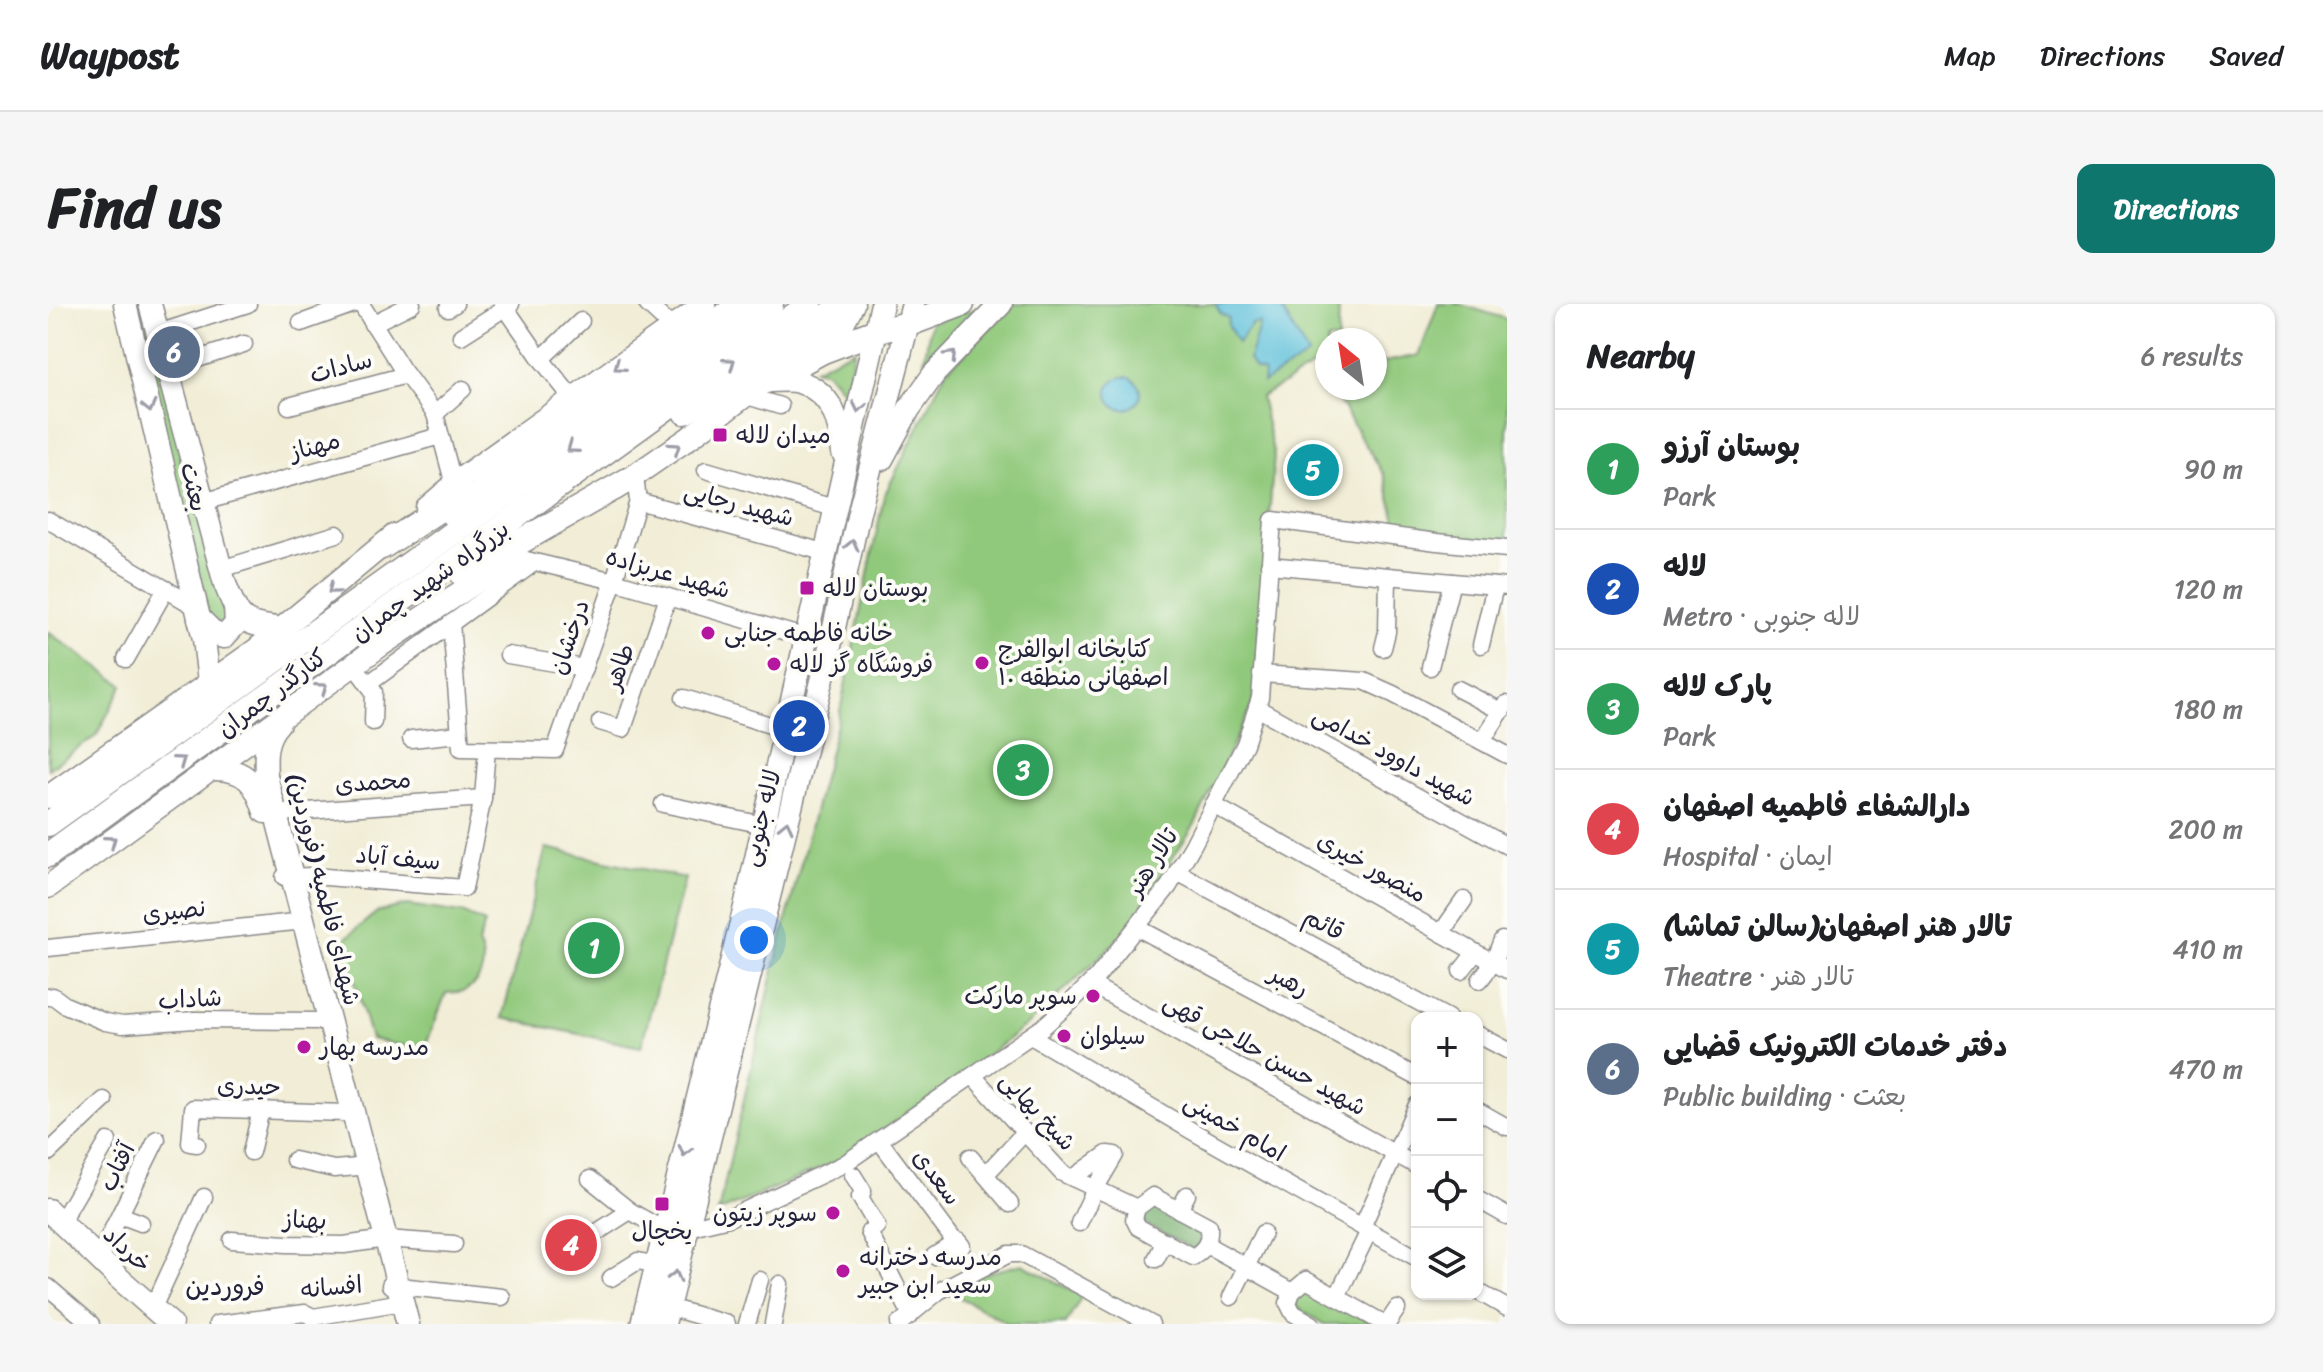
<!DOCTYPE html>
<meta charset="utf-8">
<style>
body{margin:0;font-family:Sriracha,"Playpen Sans Arabic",sans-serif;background:#f6f6f6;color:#202124}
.controls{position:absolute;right:24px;bottom:24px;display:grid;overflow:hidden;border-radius:16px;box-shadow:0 2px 6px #0004}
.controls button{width:72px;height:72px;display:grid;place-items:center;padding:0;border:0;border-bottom:2px solid #e0e0e0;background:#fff;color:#202124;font:40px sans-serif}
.compass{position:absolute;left:1267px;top:24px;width:72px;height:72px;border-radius:50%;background:#fff;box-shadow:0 2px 6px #0004;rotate:330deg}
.you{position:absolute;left:706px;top:636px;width:28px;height:28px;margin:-20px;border:6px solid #fff;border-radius:50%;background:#1a73e8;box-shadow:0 0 0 12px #1a73e833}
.badge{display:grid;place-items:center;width:52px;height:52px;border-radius:50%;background:#0f766e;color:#fff;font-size:26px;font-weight:700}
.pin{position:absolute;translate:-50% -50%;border:4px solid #fff;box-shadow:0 2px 8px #0006}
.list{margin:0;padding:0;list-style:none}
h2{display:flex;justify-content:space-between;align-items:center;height:104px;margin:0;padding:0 32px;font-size:34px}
h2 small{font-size:26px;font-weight:400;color:#757577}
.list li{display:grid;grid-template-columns:52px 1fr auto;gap:24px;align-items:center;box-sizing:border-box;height:120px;padding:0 32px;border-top:2px solid #e0e0e0}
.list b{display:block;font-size:30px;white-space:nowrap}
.list p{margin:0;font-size:26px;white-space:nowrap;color:#757577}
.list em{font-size:26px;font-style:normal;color:#757577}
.icon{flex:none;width:44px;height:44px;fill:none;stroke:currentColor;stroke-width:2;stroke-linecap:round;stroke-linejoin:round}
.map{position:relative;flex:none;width:1459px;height:1020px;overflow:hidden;border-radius:16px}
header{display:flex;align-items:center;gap:48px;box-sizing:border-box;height:112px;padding:0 40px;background:#fff;border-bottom:2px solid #e0e0e0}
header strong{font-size:38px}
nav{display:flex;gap:44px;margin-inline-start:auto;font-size:28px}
.intro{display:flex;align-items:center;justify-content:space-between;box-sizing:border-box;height:192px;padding:0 48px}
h1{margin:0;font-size:56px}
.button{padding:20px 36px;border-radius:16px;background:#0f766e;color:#fff;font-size:28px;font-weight:700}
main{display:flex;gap:48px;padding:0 48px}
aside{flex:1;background:#fff;border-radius:16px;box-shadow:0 2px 6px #0004}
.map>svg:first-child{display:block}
.green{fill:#91c97c;stroke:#5a765c;stroke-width:2}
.forest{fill:#74ad6c;stroke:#4b6854;stroke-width:2}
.water{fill:#5bbfd9;stroke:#3e708a;stroke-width:2}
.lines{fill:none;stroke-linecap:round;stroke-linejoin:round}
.minor-casing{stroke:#8a8888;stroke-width:19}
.major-casing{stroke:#8a8888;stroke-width:25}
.highway-casing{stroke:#8a8888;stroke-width:27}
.minor{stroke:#fff;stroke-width:16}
.major{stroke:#fff;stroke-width:22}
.highway{stroke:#fff;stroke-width:24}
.oneway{stroke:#9c9ca7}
.poi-dot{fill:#b5179e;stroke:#fdfcf7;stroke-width:3}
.labels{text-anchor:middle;stroke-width:8;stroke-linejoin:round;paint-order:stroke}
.street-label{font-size:24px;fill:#22223b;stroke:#fdfcf7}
.poi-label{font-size:24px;fill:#22223b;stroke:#fdfcf7;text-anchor:start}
.neighbourhood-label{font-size:26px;fill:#22223b;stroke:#fdfcf7}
</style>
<header>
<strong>Waypost</strong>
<nav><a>Map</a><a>Directions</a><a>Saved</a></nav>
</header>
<div class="intro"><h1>Find us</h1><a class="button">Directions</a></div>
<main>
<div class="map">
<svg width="1459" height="1020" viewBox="0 0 1459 1020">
<rect width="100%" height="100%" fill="#fdfcf7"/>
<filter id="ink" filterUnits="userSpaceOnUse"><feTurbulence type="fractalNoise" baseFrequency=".0125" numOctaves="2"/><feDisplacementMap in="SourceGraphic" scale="16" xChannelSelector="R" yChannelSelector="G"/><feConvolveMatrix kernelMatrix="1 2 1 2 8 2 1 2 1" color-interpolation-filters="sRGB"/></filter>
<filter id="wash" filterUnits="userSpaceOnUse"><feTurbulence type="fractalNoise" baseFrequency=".006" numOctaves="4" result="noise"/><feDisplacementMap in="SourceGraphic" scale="32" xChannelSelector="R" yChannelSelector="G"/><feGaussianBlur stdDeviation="1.8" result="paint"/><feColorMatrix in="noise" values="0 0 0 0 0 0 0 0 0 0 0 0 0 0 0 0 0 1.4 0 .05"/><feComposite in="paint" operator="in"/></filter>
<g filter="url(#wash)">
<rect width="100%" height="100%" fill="#f1edd6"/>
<g class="green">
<path d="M 82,0 L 94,0 L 182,316 L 178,323 L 164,324 Z"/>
<path d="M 966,0 L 1291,0 L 1290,36 L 1279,36 L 1279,78 L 1268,61 L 1213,93 L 1226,152 L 1206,397 L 1147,520 L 1074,632 L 980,720 L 894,786 L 792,856 L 670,908 L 729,652 L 791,412 L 836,192 L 898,67 Z"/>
<path d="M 1390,0 L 1411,0 L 1459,15 L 1459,238 L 1351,228 L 1336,171 L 1283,84 L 1327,84 L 1327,60 L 1371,51 Z"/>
<path d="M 931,4 L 876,56 L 883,18 Z"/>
<path d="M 807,45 L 797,90 L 779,68 L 766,65 Z"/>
<path d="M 0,328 L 75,381 L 48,432 L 0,465 Z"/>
<path d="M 498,544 L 637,574 L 593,743 L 454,714 Z"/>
<path d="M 359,601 L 414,609 L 437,619 L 430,640 C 439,655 436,677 418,686 C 413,689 404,688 398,689 L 376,746 L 323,735 L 295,636 L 329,608 Z"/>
<path d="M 974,960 L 1034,992 L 1018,1020 L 961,1020 L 907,991 L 935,970 Z"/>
<path d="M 1259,985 L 1326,1020 L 1276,1020 L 1248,1003 L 1249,994 Z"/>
</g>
<path class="forest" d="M 1103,899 L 1155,927 L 1156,935 L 1146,946 L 1094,919 L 1094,911 Z"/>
<g class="water">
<path d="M 1167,0 L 1231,0 L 1260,51 L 1215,79 L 1216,68 L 1207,65 L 1201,55 L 1212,19 L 1204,20 L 1190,39 L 1180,21 L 1181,14 L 1173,10 Z"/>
<circle cx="1076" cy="89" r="16"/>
</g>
</g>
<g filter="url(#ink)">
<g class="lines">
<defs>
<g id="minor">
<path d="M 313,0 L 354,65 L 387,110 L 406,181"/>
<path d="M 455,0 L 493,55 L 525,95"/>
<path d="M 599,0 L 624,23"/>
<path d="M 400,4 L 407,0"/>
<path d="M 253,19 L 306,0"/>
<path d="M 324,20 L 364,0"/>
<path d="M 110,29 L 200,0"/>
<path d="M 413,32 L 463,0"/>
<path d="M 493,55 L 533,17"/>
<path d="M 119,65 L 196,40"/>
<path d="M 699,92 L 732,102"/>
<path d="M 241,102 L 358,71"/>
<path d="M 387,110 L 415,85"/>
<path d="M 658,166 L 789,205"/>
<path d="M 590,197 L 779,249"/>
<path d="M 155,198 L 392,132"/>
<path d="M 0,216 L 148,303"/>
<path d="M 466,253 L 566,277 L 759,334"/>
<path d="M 1221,261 L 1459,283"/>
<path d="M 173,265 L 289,230"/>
<path d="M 403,319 L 413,444 L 507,446 L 566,277 L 590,197 L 587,172"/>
<path d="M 1433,341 L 1447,282"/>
<path d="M 1335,344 L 1339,328 L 1340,272"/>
<path d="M 460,351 L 536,364"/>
<path d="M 78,355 L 118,285"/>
<path d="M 306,361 L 326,388 L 325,418"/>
<path d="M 1382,363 L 1404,278"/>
<path d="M 1213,370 L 1316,377 L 1345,390 L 1459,451"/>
<path d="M 320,380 L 486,259"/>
<path d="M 1410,385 L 1453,407"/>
<path d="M 636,394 L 738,426"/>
<path d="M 1209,404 L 1459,542"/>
<path d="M 552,418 L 575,425 L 620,293"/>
<path d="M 363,435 L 411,430"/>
<path d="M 1434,437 L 1458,400"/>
<path d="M 615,500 L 716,521"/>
<path d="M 1165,501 L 1459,666"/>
<path d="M 219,510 L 435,494"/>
<path d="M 1129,568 L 1400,714"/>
<path d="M 236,573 L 265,572 L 416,584 L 435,494 L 439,445"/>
<path d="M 1090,624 L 1369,773"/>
<path d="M 1393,629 L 1416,596"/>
<path d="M 0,644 L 256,617"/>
<path d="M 1413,667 L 1427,649"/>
<path d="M 1432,676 L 1445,659 L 1454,636"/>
<path d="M 1042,680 L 1369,862"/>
<path d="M 0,693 L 5,692 L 17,701 L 57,718 L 75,721 L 147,716 L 273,717"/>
<path d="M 1429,730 L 1459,746"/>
<path d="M 983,732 L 1144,827 L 1369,954"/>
<path d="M 925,772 L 1014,869 L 1089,904"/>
<path d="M 1429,806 L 1459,823"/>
<path d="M 831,836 L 908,939"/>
<path d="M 149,840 L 142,839 L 145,804 L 297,809"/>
<path d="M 203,848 L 213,806"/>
<path d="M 0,849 L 56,796"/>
<path d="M 922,853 L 962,900"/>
<path d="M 246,856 L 286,865 L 310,863"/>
<path d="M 938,870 L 977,828"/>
<path d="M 805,871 L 815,887 L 812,893 L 829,922 L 821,928 L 863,1011"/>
<path d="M 1025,874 L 1059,850 L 1067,851 L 1047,885 L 1031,919"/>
<path d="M 542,875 L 582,907"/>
<path d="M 1105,892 L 1161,922 C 1162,937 1158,945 1145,953 L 1090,923 L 1086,915 L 1089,904 Z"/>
<path d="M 1429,895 L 1459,912"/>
<path d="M 1131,906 L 1139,891"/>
<path d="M 72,911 L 93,919"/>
<path d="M 13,918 L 60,837"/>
<path d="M 1314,923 L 1369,801"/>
<path d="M 639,924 L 681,914 L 796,860 L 995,723 L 1024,697 L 1048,674 L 1121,582 L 1145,541 L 1197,440 L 1212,394 L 1225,216 L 1389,238 L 1459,245"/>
<path d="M 543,932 L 582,907 L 617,927"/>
<path d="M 184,936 L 238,940 L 296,941 L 338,935 L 406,940"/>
<path d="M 1159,941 L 1244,988"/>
<path d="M 886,952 L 910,937 L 914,942"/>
<path d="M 50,955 L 109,835"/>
<path d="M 1108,955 L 1117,937"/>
<path d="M 563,974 L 590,957 L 609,961"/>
<path d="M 342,981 L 454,993"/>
<path d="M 0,983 L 43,1020"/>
<path d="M 1429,987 L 1459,1004"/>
<path d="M 1183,993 L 1215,929"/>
<path d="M 1289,993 L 1321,927"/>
<path d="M 620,1003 L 679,1020"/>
<path d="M 105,1004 L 156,893"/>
<path d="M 169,1020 L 257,1009 L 265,1013 L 354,998"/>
<path d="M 699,1020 L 712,976"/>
<path d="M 725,1020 L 732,980"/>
<path d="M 851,1020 L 891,987 L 961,950 L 973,950 L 1103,1020"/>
<path d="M 1264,1020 L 1245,1009 L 1240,999 L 1244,988 L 1258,976 L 1337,1020"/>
<path d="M 1339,1020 L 1349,1005"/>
</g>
<g id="major">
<path d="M 77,0 L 156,335 L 161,378"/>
<path d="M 102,0 L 177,280 C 193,319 192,319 234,325"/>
<path d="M 719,77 C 729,77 742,75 751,78 C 785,88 792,119 795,149"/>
<path d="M 834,155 L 861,105 L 886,70 L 953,0"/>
<path d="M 567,185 L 641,134 L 796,17 L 805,0"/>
<path d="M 379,204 L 414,174 L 657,0"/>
<path d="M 151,314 L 168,331 L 176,333 L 188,320 L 187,303"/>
<path d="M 231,419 C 216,435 217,452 218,472 L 360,1020"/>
<path d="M 166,465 C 198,465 208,479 217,508"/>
<path d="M 0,493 L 208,346 L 347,231"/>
<path d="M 0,583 L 333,341 L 469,251"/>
<path d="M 0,906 L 72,975 L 123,1020"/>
<path d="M 594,1020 L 697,603 L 834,0"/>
<path d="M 616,1020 L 778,361 L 811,208 L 865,0"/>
</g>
<g id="highway">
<path d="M 719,77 L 775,47 L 828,27 L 861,20 L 914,0"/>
<path d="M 637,108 L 701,70 L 796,0"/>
<path d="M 405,211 L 454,171 L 693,0"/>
<path d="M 334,243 L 415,190"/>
<path d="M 415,271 L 580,176"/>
<path d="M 0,520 L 723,0"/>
<path d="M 0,551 L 762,0"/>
</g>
</defs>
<use href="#minor" class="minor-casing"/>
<use href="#major" class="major-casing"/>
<use href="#highway" class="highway-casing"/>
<use href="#minor" class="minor"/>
<use href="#major" class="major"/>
<use href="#highway" class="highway"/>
</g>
<defs><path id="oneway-chevron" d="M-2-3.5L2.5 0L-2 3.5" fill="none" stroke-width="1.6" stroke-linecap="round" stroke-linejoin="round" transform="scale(2)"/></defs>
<g class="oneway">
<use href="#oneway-chevron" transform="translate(903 52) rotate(-46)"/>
<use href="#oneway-chevron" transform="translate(682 59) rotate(-36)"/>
<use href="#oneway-chevron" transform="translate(571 62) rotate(144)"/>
<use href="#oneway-chevron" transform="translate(101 103) rotate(77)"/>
<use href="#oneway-chevron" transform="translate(811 103) rotate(102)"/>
<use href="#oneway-chevron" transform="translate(524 144) rotate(144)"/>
<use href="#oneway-chevron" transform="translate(627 144) rotate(-34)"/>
<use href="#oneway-chevron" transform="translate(804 241) rotate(-77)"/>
<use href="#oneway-chevron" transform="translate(285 285) rotate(141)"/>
<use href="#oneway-chevron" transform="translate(274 384) rotate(-36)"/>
<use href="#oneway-chevron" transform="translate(132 457) rotate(-36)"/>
<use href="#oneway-chevron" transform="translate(738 522) rotate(-77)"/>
<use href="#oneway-chevron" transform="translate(63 537) rotate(-36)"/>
<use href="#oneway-chevron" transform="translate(637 847) rotate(104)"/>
<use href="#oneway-chevron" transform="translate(627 972) rotate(-76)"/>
</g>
</g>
<g class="poi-dot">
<rect x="664" y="123" width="16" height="16" rx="4"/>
<rect x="751" y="276" width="16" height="16" rx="4"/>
<circle cx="660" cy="329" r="8"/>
<circle cx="934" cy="359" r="8"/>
<circle cx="726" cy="360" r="8"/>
<circle cx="1045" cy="692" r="8"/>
<circle cx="1016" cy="732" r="8"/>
<circle cx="256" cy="743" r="8"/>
<rect x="606" y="892" width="16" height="16" rx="4"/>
<circle cx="785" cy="909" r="8"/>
<circle cx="795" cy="967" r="8"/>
</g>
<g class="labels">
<g class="street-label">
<text transform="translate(293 63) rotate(-15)" y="8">سادات</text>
<text transform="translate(267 142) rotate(-15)" y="8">مهناز</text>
<text transform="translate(146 183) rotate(77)" y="8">بعثت</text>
<text transform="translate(691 200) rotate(15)" y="8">شهید رجایی</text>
<text transform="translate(620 269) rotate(16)" y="8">شهید عربزاده</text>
<text transform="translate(382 277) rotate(-36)" y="8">بزرگراه شهید چمران</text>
<text transform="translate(521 333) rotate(-71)" y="8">درخشان</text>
<text transform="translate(571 363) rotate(-71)" y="8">طاهر</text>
<text transform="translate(224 389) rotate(-37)" y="8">کنارگذر چمران</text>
<text transform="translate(1346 452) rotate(29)" y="8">شهید داوود خدامی</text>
<text transform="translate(325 478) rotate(-4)" y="8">محمدی</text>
<text transform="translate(713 514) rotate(-76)" y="8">لاله جنوبی</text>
<text transform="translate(350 554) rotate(5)" y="8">سیف آباد</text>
<text transform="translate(1104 558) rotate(-58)" y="8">تالار هنر</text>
<text transform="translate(1324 563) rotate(29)" y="8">منصور خیری</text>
<text transform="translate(276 585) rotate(76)" y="8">شهدای فاطمیه (فروردین)</text>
<text transform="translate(126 607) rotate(-6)" y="8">نصیری</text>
<text transform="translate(1276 620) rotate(28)" y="8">قائم</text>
<text transform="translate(1241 677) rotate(28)" y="8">رهبر</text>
<text transform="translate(142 695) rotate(-3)" y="8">شاداب</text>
<text transform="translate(1217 750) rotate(29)" y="8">شهید حسن حلاجی قهی</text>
<text transform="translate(201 782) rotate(2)" y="8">حیدری</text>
<text transform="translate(990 807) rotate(47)" y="8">شیخ بهایی</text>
<text transform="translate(1187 823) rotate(30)" y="8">امام خمینی</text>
<text transform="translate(69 863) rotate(-64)" y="8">آفتاب</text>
<text transform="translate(889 873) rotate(53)" y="8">سعدی</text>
<text transform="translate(257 916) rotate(2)" y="8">بهناز</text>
<text transform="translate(79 945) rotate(43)" y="8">خرداد</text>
<text transform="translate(283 983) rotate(-5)" y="8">افسانه</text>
</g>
<g class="poi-label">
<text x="688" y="139">میدان لاله</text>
<text x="775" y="292">بوستان لاله</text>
<text x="676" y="337">خانه فاطمه جنابی</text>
<text x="950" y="353">کتابخانه ابوالفرج<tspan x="950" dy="28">اصفهانی منطقه ۱۰</tspan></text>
<text x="742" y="368">فروشگاه گز لاله</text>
<text x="1029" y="700" text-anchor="end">سوپر مارکت</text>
<text x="1032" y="740">سیلوان</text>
<text x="272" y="751">مدرسه بهار</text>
<text x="769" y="917" text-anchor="end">سوپر زیتون</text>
<text x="614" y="935" text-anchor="middle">یخچال</text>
<text x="811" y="961">مدرسه دخترانه<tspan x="811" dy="28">سعید ابن جبیر</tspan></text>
</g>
<g class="neighbourhood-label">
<text x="177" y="991">فروردین</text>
</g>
</g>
</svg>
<div class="controls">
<button>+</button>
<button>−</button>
<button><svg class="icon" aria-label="locate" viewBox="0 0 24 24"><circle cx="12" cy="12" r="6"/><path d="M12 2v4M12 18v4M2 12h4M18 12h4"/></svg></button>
<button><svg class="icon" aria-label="layers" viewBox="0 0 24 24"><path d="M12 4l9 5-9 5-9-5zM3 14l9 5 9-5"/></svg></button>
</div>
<svg class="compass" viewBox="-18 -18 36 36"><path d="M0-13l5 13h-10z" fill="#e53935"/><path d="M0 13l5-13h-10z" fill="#757577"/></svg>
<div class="you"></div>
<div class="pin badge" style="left:546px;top:644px;background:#2e9e5b">1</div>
<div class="pin badge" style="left:751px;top:422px;background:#1a4fb4">2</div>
<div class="pin badge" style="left:975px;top:466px;background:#2e9e5b">3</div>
<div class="pin badge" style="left:523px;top:941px;background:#e0444e">4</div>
<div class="pin badge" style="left:1265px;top:166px;background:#0f9aa8">5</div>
<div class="pin badge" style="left:126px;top:48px;background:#5c6f8a">6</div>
</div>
<aside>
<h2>Nearby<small>6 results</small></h2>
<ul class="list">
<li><span class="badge" style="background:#2e9e5b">1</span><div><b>بوستان آرزو</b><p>Park</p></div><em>90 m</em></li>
<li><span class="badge" style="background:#1a4fb4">2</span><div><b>لاله</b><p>Metro · لاله جنوبی</p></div><em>120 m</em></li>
<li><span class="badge" style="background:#2e9e5b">3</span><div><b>پارک لاله</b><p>Park</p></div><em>180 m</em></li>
<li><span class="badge" style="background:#e0444e">4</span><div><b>دارالشفاء فاطمیه اصفهان</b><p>Hospital · ایمان</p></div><em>200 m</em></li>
<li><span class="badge" style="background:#0f9aa8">5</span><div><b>تالار هنر اصفهان(سالن تماشا)</b><p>Theatre · تالار هنر</p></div><em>410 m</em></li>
<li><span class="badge" style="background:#5c6f8a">6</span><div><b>دفتر خدمات الکترونیک قضایی</b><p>Public building · بعثت</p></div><em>470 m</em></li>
</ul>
</aside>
</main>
